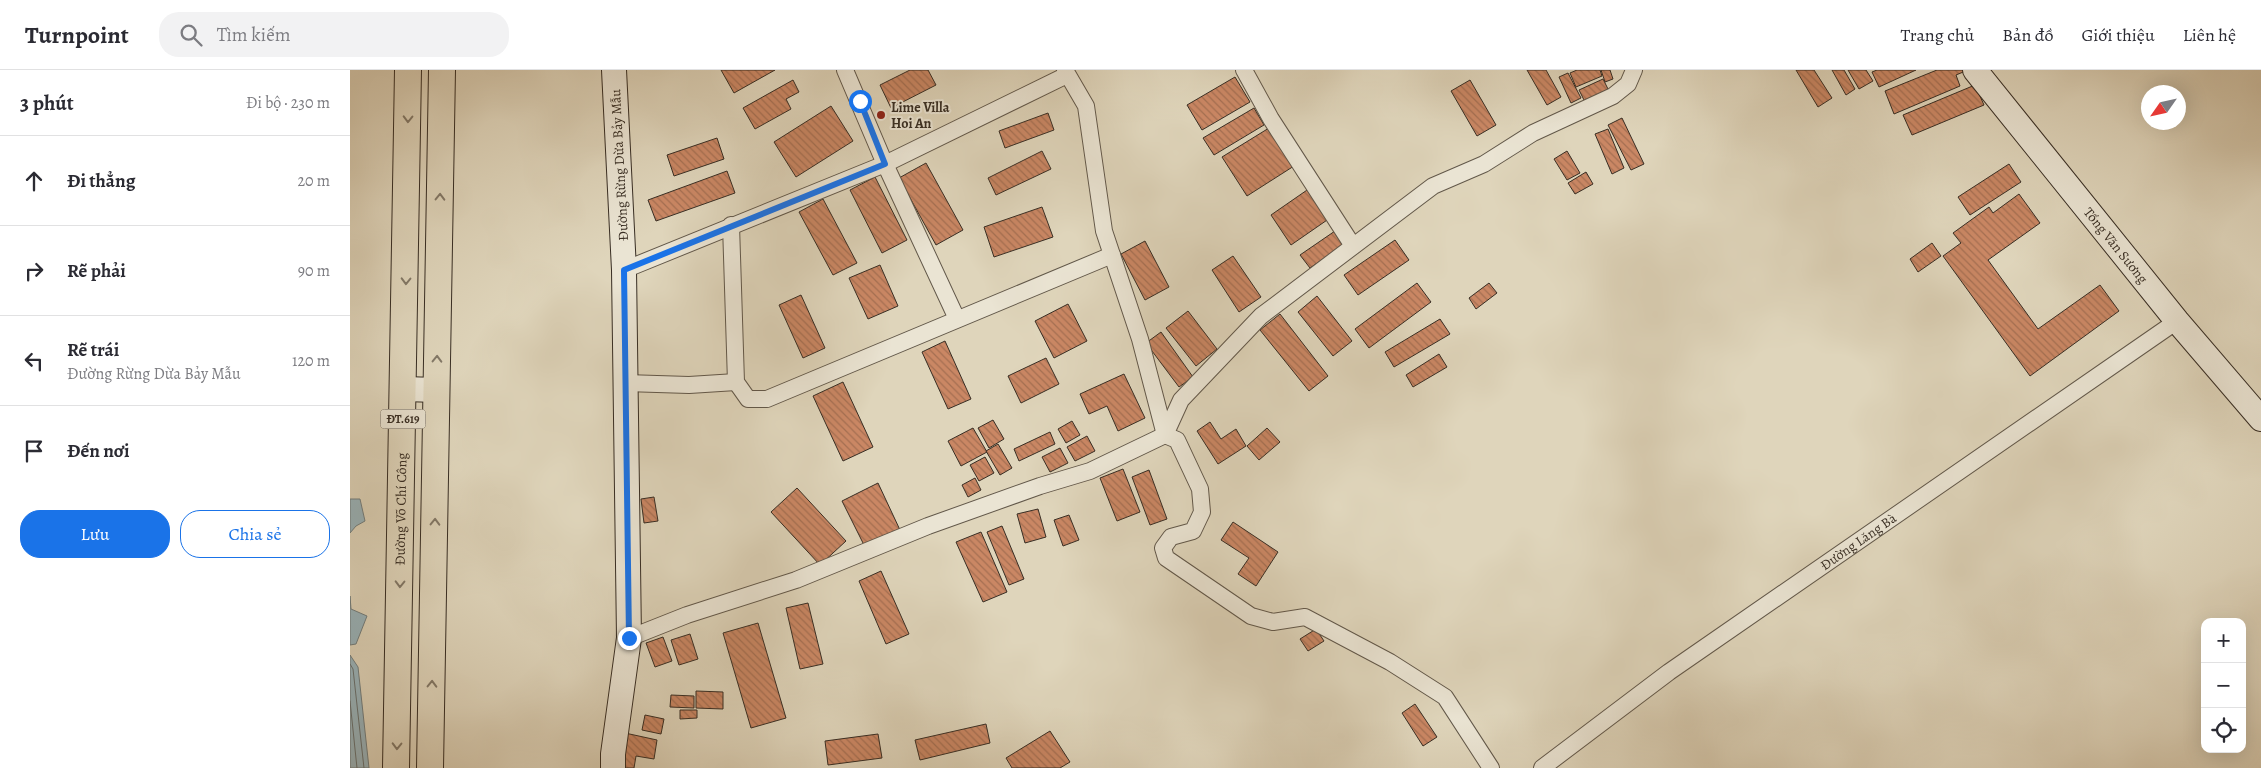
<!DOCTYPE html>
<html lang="vi">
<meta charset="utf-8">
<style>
body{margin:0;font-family:Alegreya,serif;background:#f2f2f3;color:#2b2b33}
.controls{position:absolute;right:15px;bottom:15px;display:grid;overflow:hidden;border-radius:10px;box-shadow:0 5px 20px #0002}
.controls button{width:45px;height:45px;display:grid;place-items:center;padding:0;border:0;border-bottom:1px solid #e1e1e2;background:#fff;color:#2b2b33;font:25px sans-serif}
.compass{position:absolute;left:1791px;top:15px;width:45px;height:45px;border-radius:50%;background:#fff;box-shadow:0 5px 20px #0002;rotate:236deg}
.stop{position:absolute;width:15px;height:15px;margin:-11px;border:4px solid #1a73e8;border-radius:50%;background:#fff}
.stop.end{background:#1a73e8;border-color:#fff;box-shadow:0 1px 5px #0008}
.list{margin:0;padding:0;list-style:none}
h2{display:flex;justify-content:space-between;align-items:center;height:65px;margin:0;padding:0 20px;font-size:21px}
h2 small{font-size:16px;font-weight:400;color:#7c7c81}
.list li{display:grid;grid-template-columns:32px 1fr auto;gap:15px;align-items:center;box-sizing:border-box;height:90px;padding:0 20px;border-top:1px solid #e1e1e2}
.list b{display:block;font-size:19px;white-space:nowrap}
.list p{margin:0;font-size:16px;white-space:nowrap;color:#7c7c81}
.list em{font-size:16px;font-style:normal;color:#7c7c81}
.actions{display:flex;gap:10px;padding:15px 20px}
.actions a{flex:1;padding:11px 0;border:1px solid #1a73e8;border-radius:20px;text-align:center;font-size:18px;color:#1a73e8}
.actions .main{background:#1a73e8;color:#fff}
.icon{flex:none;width:28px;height:28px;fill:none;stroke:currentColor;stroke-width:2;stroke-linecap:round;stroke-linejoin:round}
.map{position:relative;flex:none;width:1911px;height:698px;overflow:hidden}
header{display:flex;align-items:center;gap:30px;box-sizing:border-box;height:70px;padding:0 25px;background:#fff;border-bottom:1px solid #e1e1e2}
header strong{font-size:24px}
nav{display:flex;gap:28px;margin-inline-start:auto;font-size:18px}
.search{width:350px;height:45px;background:#f2f2f3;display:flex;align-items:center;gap:12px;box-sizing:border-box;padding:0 18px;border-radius:20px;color:#7c7c81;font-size:19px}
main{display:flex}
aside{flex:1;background:#fff}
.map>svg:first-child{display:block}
.water{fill:#9ab5bc;stroke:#737f7f}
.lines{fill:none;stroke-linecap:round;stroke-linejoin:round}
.shore{stroke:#697270;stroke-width:1}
.building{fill:url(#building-back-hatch);stroke:#382e24}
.street-casing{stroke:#62584a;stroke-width:18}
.secondary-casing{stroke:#382e24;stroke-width:26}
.primary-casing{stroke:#382e24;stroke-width:28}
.street{stroke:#eae4d3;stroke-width:16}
.secondary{stroke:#eae4d3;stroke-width:24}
.primary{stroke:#dfd5bb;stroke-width:26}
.oneway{stroke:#837968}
.route{stroke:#1a73e8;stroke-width:6}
.poi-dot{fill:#8f2418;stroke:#eae4d3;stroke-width:2}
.labels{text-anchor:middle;stroke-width:4;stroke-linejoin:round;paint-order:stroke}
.shield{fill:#eae4d3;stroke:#6d6558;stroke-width:1}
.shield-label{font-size:12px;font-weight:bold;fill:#382e24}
.poi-label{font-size:14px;font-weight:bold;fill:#382e24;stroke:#eae4d3;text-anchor:start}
.street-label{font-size:14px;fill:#382e24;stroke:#eae4d3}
</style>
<header>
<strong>Turnpoint</strong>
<div class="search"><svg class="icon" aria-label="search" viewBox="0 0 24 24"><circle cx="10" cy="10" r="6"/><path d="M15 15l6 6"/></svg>Tìm kiếm</div>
<nav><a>Trang chủ</a><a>Bản đồ</a><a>Giới thiệu</a><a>Liên hệ</a></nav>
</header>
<main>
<aside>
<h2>3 phút<small>Đi bộ · 230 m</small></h2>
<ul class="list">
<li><svg class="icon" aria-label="ahead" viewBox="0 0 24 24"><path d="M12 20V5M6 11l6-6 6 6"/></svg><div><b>Đi thẳng</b></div><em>20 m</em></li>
<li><svg class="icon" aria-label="right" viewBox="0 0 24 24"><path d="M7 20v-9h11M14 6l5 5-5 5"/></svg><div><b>Rẽ phải</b></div><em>90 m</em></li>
<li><svg class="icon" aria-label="left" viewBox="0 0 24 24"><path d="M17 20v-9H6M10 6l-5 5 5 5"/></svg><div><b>Rẽ trái</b><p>Đường Rừng Dừa Bảy Mẫu</p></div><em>120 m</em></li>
<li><svg class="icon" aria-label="arrive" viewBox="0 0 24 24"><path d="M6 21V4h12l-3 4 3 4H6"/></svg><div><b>Đến nơi</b></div></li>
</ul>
<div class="actions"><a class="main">Lưu</a><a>Chia sẻ</a></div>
</aside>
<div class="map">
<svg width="1911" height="698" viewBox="0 0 1911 698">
<defs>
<pattern id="building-back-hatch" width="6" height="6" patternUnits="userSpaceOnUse" patternTransform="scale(1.25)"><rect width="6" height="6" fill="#ca8764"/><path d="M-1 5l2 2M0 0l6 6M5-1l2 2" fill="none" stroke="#a56f52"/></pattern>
</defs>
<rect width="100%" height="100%" fill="#dfd5bb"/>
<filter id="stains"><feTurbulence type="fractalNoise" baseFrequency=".004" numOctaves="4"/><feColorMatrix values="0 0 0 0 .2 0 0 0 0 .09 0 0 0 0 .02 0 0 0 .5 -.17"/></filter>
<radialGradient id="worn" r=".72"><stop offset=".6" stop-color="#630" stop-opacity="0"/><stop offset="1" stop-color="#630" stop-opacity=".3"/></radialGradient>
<g class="water">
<path d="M 0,429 L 10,429 L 15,451 L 6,456 L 0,463 Z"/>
<path d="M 0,526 L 1,539 L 17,546 L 6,574 L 0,575 Z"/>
<path d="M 0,585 L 8,597 L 19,698 L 0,698 Z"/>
</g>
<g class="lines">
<g class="shore">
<path d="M 0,594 L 3,599 L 14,698"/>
<path d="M 0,631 L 7,698"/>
</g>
</g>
<g class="building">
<path d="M 371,0 L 425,0 L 384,23 Z"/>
<path d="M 560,0 L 578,0 L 586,15 L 541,38 L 530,15 Z"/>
<path d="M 1177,0 L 1196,0 L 1211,27 L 1197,35 Z"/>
<path d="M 1227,0 L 1250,0 L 1252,6 L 1226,17 L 1220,3 Z"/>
<path d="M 1251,0 L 1260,0 L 1263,9 L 1255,12 Z"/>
<path d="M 1446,0 L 1464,0 L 1482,28 L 1468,37 Z"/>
<path d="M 1482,0 L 1494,0 L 1505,19 L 1496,25 Z"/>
<path d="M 1498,0 L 1516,0 L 1523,11 L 1509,19 Z"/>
<path d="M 1527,0 L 1566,0 L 1529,17 L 1522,2 Z"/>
<path d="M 1587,0 L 1618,0 L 1606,5 L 1610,16 L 1544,44 L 1535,21 Z"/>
<path d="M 1218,3 L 1231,28 L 1221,33 L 1209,7 Z"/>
<path d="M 885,7 L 900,32 L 852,60 L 837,35 Z"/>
<path d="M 1253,9 L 1259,21 L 1235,32 L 1229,20 Z"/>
<path d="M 443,10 L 449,22 L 436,29 L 441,39 L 405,59 L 393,38 Z"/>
<path d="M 1120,10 L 1146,55 L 1127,66 L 1101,21 Z"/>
<path d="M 1625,15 L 1634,35 L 1562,65 L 1553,45 Z"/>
<path d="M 481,36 L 503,71 L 446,107 L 424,72 Z"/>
<path d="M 904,38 L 914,55 L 864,85 L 853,68 Z"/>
<path d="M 698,43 L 704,60 L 655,78 L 649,61 Z"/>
<path d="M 1272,48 L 1294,94 L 1281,100 L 1258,55 Z"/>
<path d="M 919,58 L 944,96 L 897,126 L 872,87 Z"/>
<path d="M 1258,59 L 1274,98 L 1262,104 L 1245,64 Z"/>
<path d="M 367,68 L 374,89 L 324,106 L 317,85 Z"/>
<path d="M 692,81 L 701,99 L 646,125 L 638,108 Z"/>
<path d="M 1217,81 L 1230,103 L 1217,110 L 1204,89 Z"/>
<path d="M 576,93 L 613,160 L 586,175 L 549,108 Z"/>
<path d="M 1659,94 L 1671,112 L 1620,145 L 1608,127 Z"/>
<path d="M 377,101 L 385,123 L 306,151 L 298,130 Z"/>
<path d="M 1236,102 L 1243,114 L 1225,124 L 1218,113 Z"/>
<path d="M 525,107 L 557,170 L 532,183 L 500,120 Z"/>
<path d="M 960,118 L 980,148 L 941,175 L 921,145 Z"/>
<path d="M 1669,124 L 1690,153 L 1638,190 L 1688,259 L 1750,215 L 1769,241 L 1680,306 L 1593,186 L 1611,173 L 1603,163 L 1639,137 L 1643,143 Z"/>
<path d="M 473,129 L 507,193 L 483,205 L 449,142 Z"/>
<path d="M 692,137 L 703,167 L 644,187 L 634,157 Z"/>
<path d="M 985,161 L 995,174 L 960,198 L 950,185 Z"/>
<path d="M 1045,170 L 1059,190 L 1008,225 L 994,205 Z"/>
<path d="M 795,171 L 819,217 L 795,230 L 771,184 Z"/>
<path d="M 1582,173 L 1591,186 L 1568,202 L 1560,189 Z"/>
<path d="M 883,186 L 911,227 L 889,242 L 862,200 Z"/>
<path d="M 530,195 L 548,236 L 518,249 L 499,208 Z"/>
<path d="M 1067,213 L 1081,232 L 1019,278 L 1005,259 Z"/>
<path d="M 1139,213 L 1147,223 L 1126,239 L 1119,228 Z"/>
<path d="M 451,225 L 475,278 L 453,288 L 429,235 Z"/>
<path d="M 967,226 L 1002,271 L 983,286 L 948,242 Z"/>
<path d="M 718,234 L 737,271 L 704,288 L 685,251 Z"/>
<path d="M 838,241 L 867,279 L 846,296 L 816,258 Z"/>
<path d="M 930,244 L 978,306 L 959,321 L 910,260 Z"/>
<path d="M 1090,249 L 1100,264 L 1044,297 L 1035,282 Z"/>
<path d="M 811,262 L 843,307 L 829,317 L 796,273 Z"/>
<path d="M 595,271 L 621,329 L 598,339 L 572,282 Z"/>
<path d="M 1089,284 L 1097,297 L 1063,317 L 1056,305 Z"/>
<path d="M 696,288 L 709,314 L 671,333 L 658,306 Z"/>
<path d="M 774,304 L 795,348 L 768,361 L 757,336 L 739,344 L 730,324 Z"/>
<path d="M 493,312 L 523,377 L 493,391 L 463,326 Z"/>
<path d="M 643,350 L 654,369 L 639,378 L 628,358 Z"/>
<path d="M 722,351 L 730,365 L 716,373 L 708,359 Z"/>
<path d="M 860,352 L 871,369 L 886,359 L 896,376 L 868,394 L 847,361 Z"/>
<path d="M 623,358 L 637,382 L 611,396 L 598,371 Z"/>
<path d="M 917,358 L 930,372 L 909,390 L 897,376 Z"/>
<path d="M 700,362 L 705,374 L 669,391 L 664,379 Z"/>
<path d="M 737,366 L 745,381 L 725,391 L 717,377 Z"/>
<path d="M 648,374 L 662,398 L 650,405 L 636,381 Z"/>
<path d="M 710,378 L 718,393 L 700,402 L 692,387 Z"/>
<path d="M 635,387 L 644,403 L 629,411 L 620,395 Z"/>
<path d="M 773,399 L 790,442 L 767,451 L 750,408 Z"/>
<path d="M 799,400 L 817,449 L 800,455 L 782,407 Z"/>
<path d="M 625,408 L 631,420 L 618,427 L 612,415 Z"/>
<path d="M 528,413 L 550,460 L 515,477 L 492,431 Z"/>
<path d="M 447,418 L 496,471 L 470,495 L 421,442 Z"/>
<path d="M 304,427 L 308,451 L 294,453 L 291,429 Z"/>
<path d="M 688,439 L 696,467 L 675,473 L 667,444 Z"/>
<path d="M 719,445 L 729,470 L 713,476 L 704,450 Z"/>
<path d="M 883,452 L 928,482 L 906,516 L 888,504 L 899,488 L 871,470 Z"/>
<path d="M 652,456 L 674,509 L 659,515 L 637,462 Z"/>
<path d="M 631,462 L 657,522 L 633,532 L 606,472 Z"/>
<path d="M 531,501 L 559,564 L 536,574 L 509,511 Z"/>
<path d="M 458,533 L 473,594 L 450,599 L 436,538 Z"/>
<path d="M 408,553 L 436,648 L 401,658 L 373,563 Z"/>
<path d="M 966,559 L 974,571 L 958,581 L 950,569 Z"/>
<path d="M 340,564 L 348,589 L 329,595 L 321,570 Z"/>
<path d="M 313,567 L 322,591 L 305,597 L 296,573 Z"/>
<path d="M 346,621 L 373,622 L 373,639 L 346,638 Z"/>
<path d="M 321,625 L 344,626 L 344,638 L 320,637 Z"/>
<path d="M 1065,634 L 1087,667 L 1073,676 L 1052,643 Z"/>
<path d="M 330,640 L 347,640 L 347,648 L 330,649 Z"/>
<path d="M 295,645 L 314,649 L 311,664 L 292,660 Z"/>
<path d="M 636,654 L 640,673 L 570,690 L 565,670 Z"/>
<path d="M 700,661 L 720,692 L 710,698 L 662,698 L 656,688 Z"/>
<path d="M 275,663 L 307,670 L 304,689 L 286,686 L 284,698 L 273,698 Z"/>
<path d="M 528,664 L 532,688 L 478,695 L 475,671 Z"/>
</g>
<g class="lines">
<defs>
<g id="street">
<path d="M 495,0 L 535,94 L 607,249"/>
<path d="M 715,0 L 736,36 L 754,161 L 790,269 L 815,365 L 827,370 L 850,419 L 852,442 L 843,461 L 821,467 L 813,478 L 816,488 L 901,546 L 923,552 L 955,547 L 1040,592 L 1095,627 L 1141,698"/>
<path d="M 894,0 L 921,49 L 1003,176"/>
<path d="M 381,155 L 386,312 L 398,329 L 417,329 L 762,185"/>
<path d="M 274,200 L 535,94 L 717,5"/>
<path d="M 275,313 L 339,315 L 386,312"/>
<path d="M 279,568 L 337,545 L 446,510 L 578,456 L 690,416 L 740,401 L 815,365 L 831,330 L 911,246 L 1083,116 L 1134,94 L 1183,63 L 1263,26 L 1278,14 L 1284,0"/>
<path id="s1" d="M 1192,698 L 1319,602 L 1827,251"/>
</g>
<g id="secondary">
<path id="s2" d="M 1625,0 L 1827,251 L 1911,349"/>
<path d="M 54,319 L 87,320"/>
<path d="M 263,698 L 263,684 L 279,568 L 274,200 L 264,0"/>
</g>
<g id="primary">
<path id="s3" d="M 46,698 L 58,0"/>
<path d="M 80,698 L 92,0"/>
</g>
</defs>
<use href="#street" class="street-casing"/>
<use href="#secondary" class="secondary-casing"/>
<use href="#primary" class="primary-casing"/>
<use href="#street" class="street"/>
<use href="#secondary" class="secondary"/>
<use href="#primary" class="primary"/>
</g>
<defs><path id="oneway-chevron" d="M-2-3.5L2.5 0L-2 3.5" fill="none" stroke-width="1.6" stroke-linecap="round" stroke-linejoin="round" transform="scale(1.25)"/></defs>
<g class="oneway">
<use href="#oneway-chevron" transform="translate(58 49) rotate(91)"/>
<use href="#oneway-chevron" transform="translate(90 127) rotate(-89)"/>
<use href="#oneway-chevron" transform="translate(56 211) rotate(91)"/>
<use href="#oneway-chevron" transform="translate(87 289) rotate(-89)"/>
<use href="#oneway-chevron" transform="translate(85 452) rotate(-89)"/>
<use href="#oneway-chevron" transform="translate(50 514) rotate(91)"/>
<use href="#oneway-chevron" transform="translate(82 614) rotate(-89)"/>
<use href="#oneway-chevron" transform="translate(47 676) rotate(91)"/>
</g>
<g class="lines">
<path class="route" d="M 279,568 L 274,200 L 535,94 L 510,31"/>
</g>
<circle class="poi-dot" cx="531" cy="45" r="5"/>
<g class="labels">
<rect class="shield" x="30.5" y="339.5" width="45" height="19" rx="4"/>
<g class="shield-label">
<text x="53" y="353">ĐT.619</text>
</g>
<g class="poi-label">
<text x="541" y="42">Lime Villa<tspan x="541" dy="16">Hoi An</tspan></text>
</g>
<g class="street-label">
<text transform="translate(269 95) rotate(-93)" y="5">Đường Rừng Dừa Bảy Mẫu</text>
<text dy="5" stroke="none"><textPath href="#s2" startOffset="225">Tống Văn Sương</textPath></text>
<text dy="5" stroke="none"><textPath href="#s3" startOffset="259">Đường Võ Chí Công</textPath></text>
<text dy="5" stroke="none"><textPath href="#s1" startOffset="389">Đường Lăng Bà</textPath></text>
</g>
</g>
<rect width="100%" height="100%" filter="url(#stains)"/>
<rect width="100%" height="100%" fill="url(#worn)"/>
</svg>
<div class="controls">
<button>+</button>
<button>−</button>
<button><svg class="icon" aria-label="locate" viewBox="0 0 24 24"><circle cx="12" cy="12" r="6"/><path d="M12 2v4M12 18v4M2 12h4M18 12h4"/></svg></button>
</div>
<svg class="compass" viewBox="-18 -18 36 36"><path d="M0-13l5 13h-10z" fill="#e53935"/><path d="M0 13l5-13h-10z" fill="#7c7c81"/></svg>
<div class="stop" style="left:510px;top:31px"></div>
<div class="stop end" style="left:279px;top:568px"></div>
</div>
</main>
